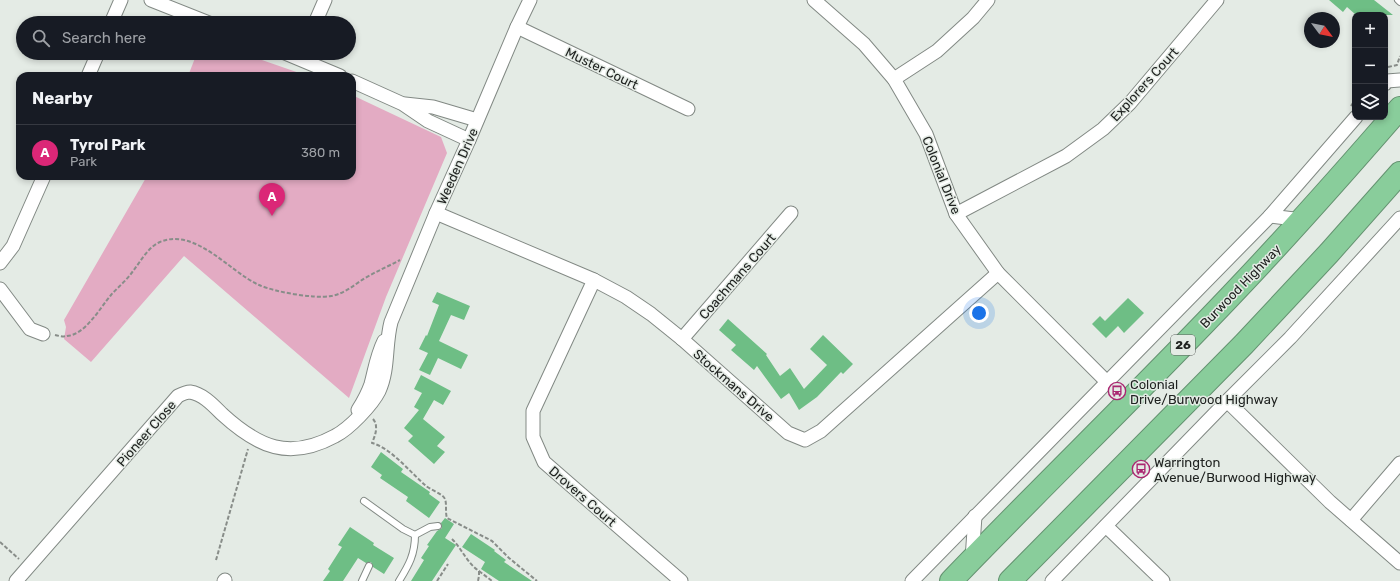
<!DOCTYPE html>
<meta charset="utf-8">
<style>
body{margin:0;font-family:Rubik,sans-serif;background:#20242c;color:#f1f3f6}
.controls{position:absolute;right:12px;top:12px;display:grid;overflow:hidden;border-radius:8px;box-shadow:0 2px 6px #0003}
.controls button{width:36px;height:36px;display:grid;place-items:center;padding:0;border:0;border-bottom:1px solid #363941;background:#171b24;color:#f1f3f6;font:20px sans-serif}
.compass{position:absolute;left:1304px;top:12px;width:36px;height:36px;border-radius:50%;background:#171b24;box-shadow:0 2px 6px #0003;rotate:122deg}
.you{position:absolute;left:979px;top:313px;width:14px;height:14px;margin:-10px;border:3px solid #fff;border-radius:50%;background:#1a73e8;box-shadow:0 0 0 6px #1a73e833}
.badge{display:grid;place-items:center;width:26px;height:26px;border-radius:50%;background:#db2777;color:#fff;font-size:13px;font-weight:700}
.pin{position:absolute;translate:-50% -33px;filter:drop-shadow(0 1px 2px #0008)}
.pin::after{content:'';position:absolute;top:21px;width:14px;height:12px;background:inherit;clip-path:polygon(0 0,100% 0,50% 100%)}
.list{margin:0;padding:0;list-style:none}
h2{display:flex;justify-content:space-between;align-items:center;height:52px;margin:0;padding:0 16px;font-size:17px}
h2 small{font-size:13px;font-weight:400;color:#9ea1a6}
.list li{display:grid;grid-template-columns:26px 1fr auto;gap:12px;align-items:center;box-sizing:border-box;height:56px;padding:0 16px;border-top:1px solid #363941}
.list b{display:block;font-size:15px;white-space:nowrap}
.list p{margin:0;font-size:13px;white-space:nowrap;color:#9ea1a6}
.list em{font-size:13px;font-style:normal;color:#9ea1a6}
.icon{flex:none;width:22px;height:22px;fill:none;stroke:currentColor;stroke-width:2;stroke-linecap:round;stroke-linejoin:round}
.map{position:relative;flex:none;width:1400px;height:581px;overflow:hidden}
.search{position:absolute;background:#171b24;box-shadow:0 2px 6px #0003;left:16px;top:16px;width:340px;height:44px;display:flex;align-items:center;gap:10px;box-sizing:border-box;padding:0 14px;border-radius:22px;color:#9ea1a6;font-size:15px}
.panel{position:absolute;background:#171b24;box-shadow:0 2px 6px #0003;left:16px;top:72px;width:340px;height:108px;border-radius:12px}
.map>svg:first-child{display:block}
.green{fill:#e3abc3}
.building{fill:#6ebe85}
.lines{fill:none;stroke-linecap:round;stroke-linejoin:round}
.lane-casing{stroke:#828984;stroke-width:8}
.street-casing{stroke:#828984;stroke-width:15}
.highway-casing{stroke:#649270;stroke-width:24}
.path{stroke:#888d89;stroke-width:2;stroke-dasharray:4 2;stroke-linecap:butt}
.lane{stroke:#fff;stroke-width:6}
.street{stroke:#fff;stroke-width:13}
.highway{stroke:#89cd9b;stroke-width:22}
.labels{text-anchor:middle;stroke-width:3;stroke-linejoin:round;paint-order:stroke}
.shield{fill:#e4ebe5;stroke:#5b5f5c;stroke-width:1}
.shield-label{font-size:12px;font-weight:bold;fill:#202321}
.street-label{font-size:13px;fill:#202321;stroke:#e4ebe5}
.poi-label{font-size:13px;fill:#202321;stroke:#e4ebe5;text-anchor:start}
</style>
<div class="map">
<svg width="1400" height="581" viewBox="0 0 1400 581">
<rect width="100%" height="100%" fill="#e4ebe5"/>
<g class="green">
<path d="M 197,53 L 242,53 L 308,76 L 188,76 Z"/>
<path d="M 352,95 L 441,137 L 447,153 L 386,297 L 349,398 L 184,256 L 91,362 L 64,339 L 66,327 L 64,320 L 147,176 L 352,176 Z"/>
</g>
<g class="building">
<path d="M 1329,0 L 1374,0 L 1393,15 L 1356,15 L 1347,7 L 1343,12 Z"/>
<path d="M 437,292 L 470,306 L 464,320 L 451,315 L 439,341 L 468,355 L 461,369 L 438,358 L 430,375 L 419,370 L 428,353 L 419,349 L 426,335 L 427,336 L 439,305 L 432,302 Z"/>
<path d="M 1128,298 L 1144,313 L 1124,333 L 1118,326 L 1106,338 L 1092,324 L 1100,316 L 1105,321 Z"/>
<path d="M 728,319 L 767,354 L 766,355 L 780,376 L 790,368 L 804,389 L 827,365 L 810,349 L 823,335 L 853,364 L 843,374 L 841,372 L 817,397 L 799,410 L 789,393 L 781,399 L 757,366 L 754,370 L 731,350 L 736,345 L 719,330 Z"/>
<path d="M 421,375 L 451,391 L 443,405 L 434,400 L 423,419 L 445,437 L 437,446 L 445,452 L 434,464 L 408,441 L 413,436 L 404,428 L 419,410 L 414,407 L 422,393 L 414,389 Z"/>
<path d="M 381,452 L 403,469 L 401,472 L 430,492 L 429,494 L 440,502 L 429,518 L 406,501 L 408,497 L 380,478 L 382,475 L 371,467 Z"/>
<path d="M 445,518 L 454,524 L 445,538 L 456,545 L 432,581 L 411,581 L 424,560 L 421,558 L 429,546 L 427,545 L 437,531 L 442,528 L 441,523 Z"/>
<path d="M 350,527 L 374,543 L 373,545 L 394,558 L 384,574 L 373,567 L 371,562 L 366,563 L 358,558 L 343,581 L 323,581 L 330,571 L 328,569 L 342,547 L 338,545 Z"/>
<path d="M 471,534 L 495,550 L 494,551 L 506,560 L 504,562 L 532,581 L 499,581 L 481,569 L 485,562 L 462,547 Z"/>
</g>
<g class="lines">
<defs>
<g id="lane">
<path d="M 1398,0 L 1400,2"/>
<path d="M 364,501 L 403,529 L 415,535 L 430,527 L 438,526"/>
<path d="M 362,581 L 369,566"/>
<path d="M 399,581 C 409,565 415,554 415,535"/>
</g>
<g id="street">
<path d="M 151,0 L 209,23"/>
<path d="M 814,0 L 864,44 L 894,79 L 926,134 L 956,214 L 998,273 L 1107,382"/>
<path d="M 111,23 L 121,0"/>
<path d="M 315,23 L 325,0"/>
<path d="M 517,27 L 688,109"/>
<path d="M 285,53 L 340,76"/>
<path d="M 88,76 L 98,53"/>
<path d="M 894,79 L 937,51 L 973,18 L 988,0"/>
<path d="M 352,81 L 403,104 L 428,121 L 469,140"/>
<path d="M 1385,84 L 1387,81 L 1400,80"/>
<path d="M 405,104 L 433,107 L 477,120"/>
<path d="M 436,213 L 594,280 L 626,297 L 651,314 L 682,339 L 788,433 L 805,440 L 821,431 L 998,273"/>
<path d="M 956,214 L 1066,156 L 1103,129 L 1130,103 L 1217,0"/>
<path d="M 1270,216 L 1302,220"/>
<path d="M 0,263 L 13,246 L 44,176"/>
<path d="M 594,280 L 533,411 L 533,437 L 544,462 L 681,581"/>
<path d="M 0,289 L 30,329 L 43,334"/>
<path d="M 682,339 L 791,213"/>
<path d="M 1227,401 L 1330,502 L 1400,563"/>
<path d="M 358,410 C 363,402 368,393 371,384 C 375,369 377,355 384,341"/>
<path d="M 1351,520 L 1400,463"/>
<path d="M 1106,526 L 1163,581"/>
<path d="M 972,559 L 975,516"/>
<path d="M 16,581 L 178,396 C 182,394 186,392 190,392 C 203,394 213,405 222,414 C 258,447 289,461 335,436 C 349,429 372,405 379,391 C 389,369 385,345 391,322 L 436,213 L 469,140 L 517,27 L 530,0"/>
<path d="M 224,581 L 225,580"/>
<path d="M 912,581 L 1270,216 L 1356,117"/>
<path d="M 1052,581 L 1227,401 L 1290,338 L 1400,218"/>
</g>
<g id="highway">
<path d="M 951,581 C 1046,482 1146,386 1240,286 C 1295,228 1348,168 1400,108"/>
<path d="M 1010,581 L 1244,344 L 1329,253 L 1400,173"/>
</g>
</defs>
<use href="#lane" class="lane-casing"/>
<use href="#street" class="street-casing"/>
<use href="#highway" class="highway-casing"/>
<g class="path">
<path d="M 1388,67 L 1397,65 L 1400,56"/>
<path d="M 1351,106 L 1355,100"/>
<path d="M 55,335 C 59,336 64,337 67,336 C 85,335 100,308 111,295 C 118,287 127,280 133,271 C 141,261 148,247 160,242 C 195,227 230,272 259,285 C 275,292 314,299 331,296 C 344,294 354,285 365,278 C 377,271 389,266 400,260"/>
<path d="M 373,419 C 379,426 375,436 372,443 C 391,448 410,472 425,485 C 430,490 442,493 445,499 C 447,504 445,512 447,518 L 492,541 L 509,558 L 537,581"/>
<path d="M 452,539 C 462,549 467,563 479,571 L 479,576 L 478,581"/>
<path d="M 0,542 L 19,559"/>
<path d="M 216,560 L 248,449"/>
<path d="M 479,571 L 492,581"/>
<path d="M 437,581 L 448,564"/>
</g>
<use href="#lane" class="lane"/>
<use href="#street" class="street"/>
<use href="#highway" class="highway"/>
</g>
<defs>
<symbol id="bus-ring" viewBox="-11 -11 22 22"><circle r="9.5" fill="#e4ebe5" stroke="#aa2671" stroke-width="1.5"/><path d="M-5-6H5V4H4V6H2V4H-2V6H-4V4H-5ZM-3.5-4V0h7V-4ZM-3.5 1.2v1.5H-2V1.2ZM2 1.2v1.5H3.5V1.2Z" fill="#aa2671"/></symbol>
</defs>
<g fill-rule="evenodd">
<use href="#bus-ring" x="1107" y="381" width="20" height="20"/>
<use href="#bus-ring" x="1131" y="459" width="20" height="20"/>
</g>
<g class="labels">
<rect class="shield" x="1171" y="335" width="24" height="20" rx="3"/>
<g class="shield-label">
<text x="1183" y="349">26</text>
</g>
<g class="street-label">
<text transform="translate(602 68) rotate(26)" y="5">Muster Court</text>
<text transform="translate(1144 84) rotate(-48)" y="5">Explorers Court</text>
<text transform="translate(457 166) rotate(-66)" y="5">Weeden Drive</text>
<text transform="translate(942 175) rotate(68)" y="5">Colonial Drive</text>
<text transform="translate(737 276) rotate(-49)" y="5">Coachmans Court</text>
<text transform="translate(1240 286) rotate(-46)" y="5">Burwood Highway</text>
<text transform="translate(734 385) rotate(41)" y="5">Stockmans Drive</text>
<text transform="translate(146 433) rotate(-49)" y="5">Pioneer Close</text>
<text transform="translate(583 496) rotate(41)" y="5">Drovers Court</text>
</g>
<g class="poi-label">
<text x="1130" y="389">Colonial<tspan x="1130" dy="15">Drive/Burwood Highway</tspan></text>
<text x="1154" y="467">Warrington<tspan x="1154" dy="15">Avenue/Burwood Highway</tspan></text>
</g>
</g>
</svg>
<div class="controls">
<button>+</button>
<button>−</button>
<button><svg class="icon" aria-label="layers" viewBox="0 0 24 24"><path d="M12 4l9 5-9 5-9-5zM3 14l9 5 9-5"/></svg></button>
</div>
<svg class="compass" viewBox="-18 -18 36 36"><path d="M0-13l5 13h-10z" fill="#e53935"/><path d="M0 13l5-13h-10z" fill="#9ea1a6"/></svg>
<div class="you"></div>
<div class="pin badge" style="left:272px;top:216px">A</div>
<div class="search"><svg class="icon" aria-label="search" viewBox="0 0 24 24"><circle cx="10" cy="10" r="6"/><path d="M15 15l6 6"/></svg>Search here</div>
<section class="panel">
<h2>Nearby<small></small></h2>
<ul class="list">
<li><span class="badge">A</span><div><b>Tyrol Park</b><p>Park</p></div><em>380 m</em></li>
</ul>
</section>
</div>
